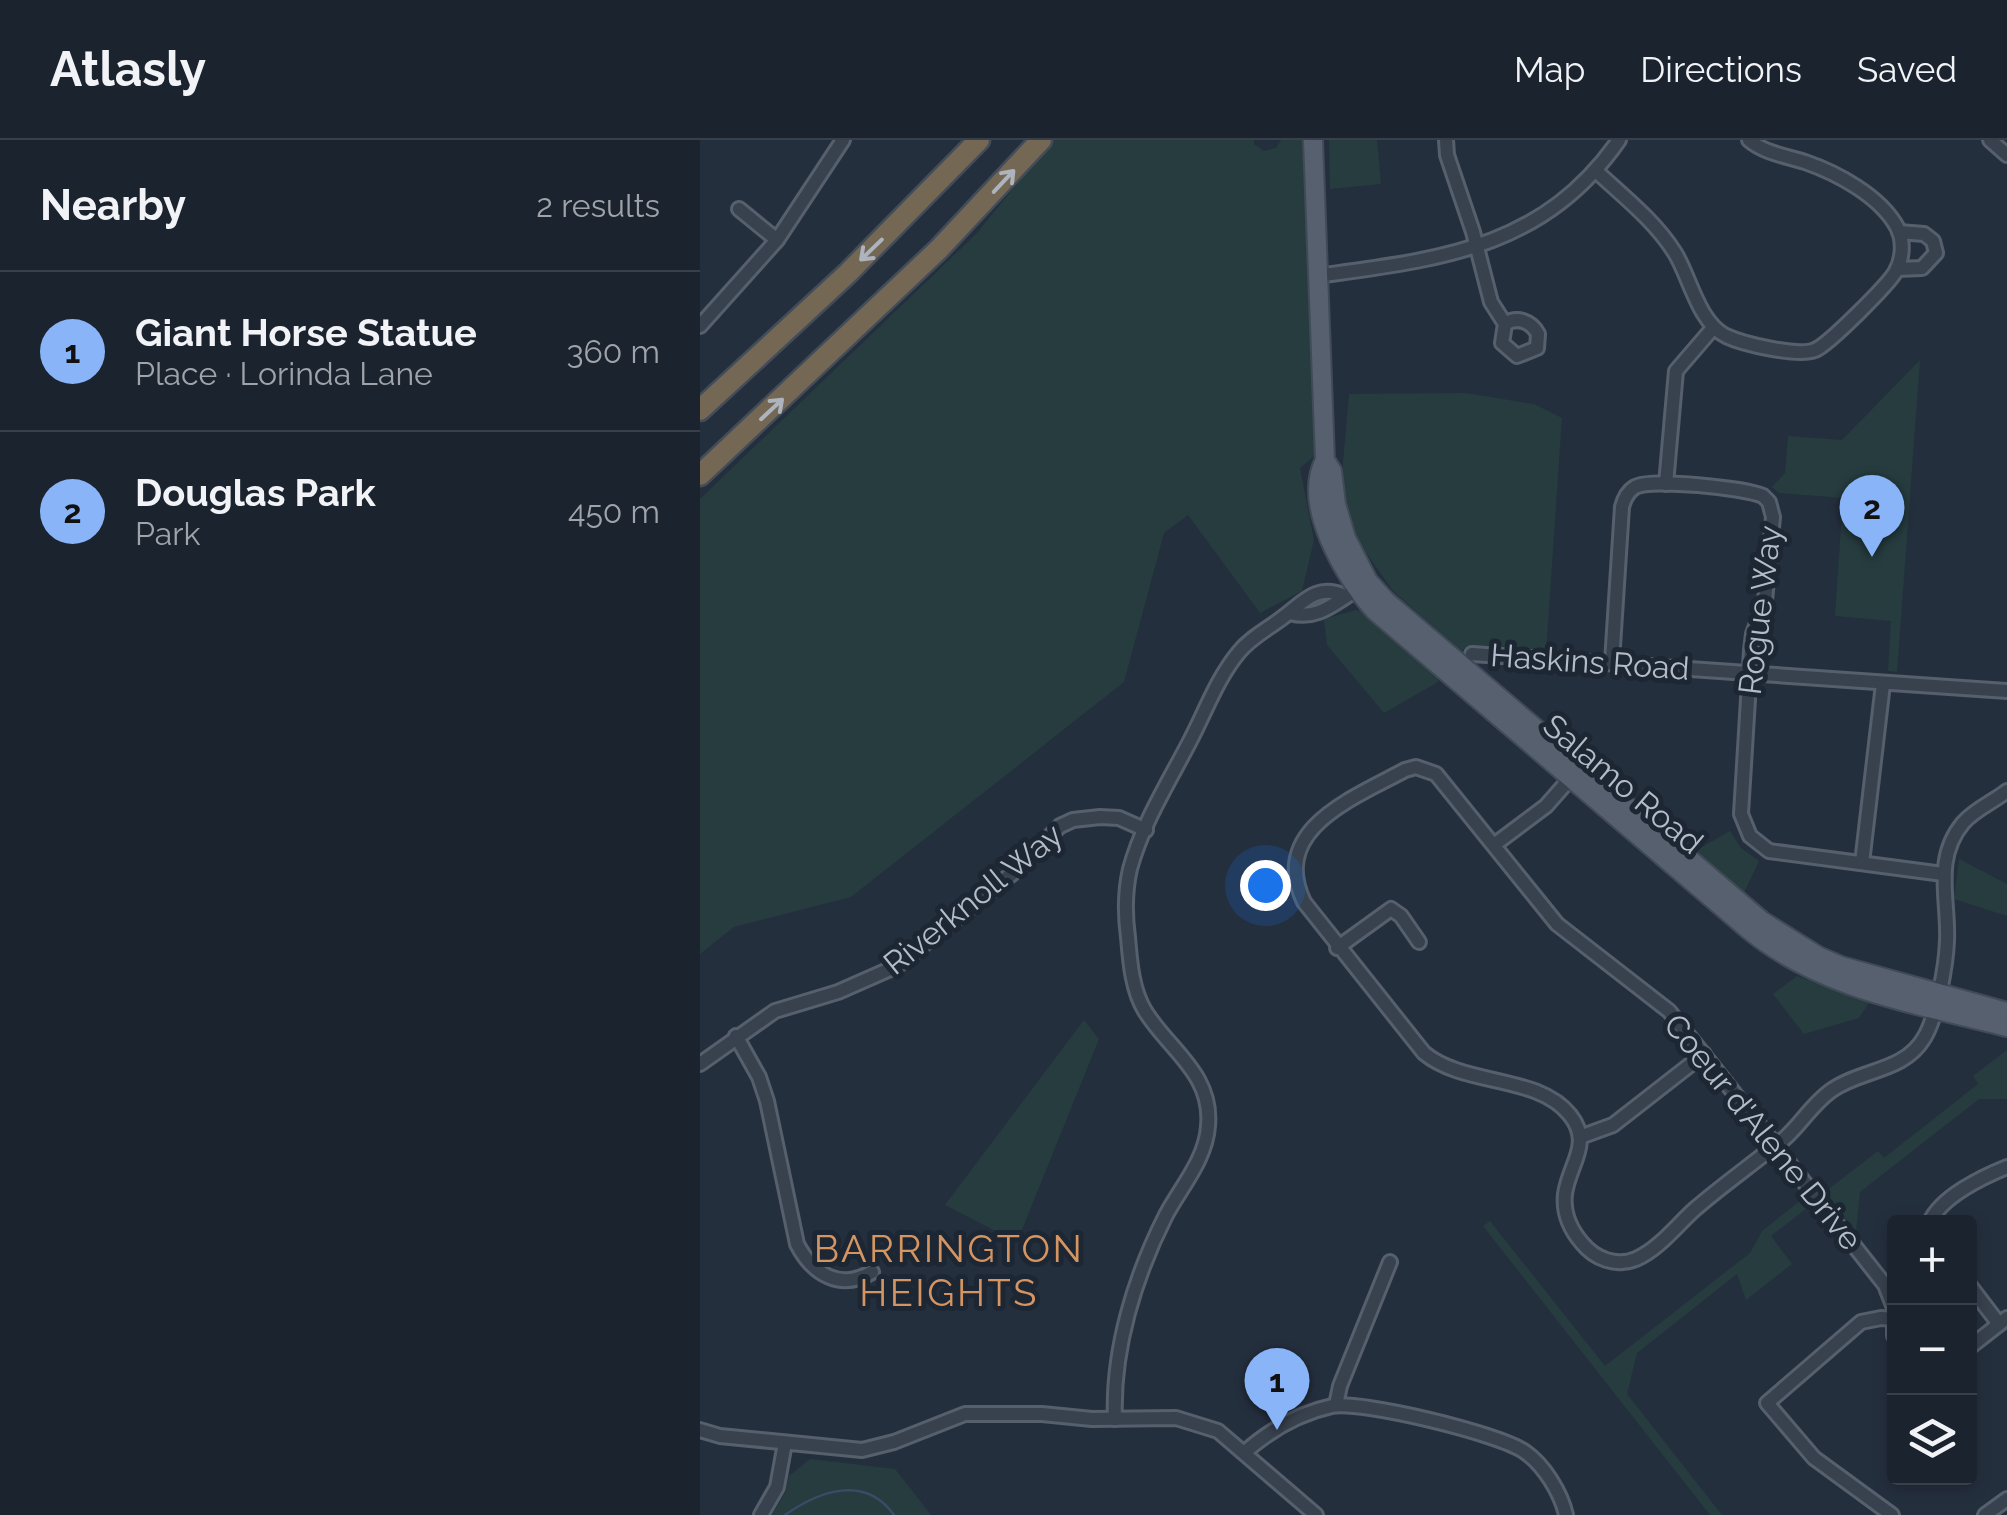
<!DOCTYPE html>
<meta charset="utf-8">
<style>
body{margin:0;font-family:Raleway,sans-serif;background:#282f3a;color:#f1f3f6}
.controls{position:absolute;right:30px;bottom:30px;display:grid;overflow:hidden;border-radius:10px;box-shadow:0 5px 15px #0003}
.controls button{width:90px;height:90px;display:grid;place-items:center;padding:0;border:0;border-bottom:2px solid #39404a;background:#1b232e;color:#f1f3f6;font:50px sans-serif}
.you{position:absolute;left:565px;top:745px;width:35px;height:35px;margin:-25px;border:8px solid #fff;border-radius:50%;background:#1a73e8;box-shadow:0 0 0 15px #1a73e833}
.badge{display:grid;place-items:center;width:65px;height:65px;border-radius:50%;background:#8ab4f8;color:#111;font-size:32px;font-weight:700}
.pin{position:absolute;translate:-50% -82px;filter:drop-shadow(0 2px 5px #0008)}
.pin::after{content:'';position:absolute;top:52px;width:35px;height:30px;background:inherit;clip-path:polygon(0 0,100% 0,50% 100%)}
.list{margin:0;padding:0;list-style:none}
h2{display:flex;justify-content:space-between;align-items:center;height:130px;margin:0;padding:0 40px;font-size:42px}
h2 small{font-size:32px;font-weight:400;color:#a0a4aa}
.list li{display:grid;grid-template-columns:65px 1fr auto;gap:30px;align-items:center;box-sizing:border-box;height:160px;padding:0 40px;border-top:2px solid #39404a}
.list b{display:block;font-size:38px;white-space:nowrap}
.list p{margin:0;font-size:32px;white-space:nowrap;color:#a0a4aa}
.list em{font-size:32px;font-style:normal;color:#a0a4aa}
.icon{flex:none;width:55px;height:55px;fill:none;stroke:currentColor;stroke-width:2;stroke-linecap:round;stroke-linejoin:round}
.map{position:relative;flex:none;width:1307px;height:1375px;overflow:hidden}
header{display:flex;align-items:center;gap:60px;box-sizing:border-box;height:140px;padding:0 50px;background:#1b232e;border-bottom:2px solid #39404a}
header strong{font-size:48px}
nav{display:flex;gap:55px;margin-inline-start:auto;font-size:35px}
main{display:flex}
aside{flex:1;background:#1b232e}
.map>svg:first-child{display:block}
.green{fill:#263c3f}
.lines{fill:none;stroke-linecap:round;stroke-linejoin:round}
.stream{stroke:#394c67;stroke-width:2.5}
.minor-casing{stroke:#565f6c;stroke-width:18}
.major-casing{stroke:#414a57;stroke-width:22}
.highway-casing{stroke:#434c59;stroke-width:25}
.minor{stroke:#38414e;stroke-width:12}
.major{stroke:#56606e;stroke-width:18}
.highway{stroke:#746855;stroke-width:20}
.oneway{stroke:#aeb4bd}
.labels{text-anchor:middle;stroke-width:10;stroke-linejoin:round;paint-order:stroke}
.street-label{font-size:32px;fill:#b4bcc9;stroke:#1d2633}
.quarter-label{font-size:38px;letter-spacing:2.5px;fill:#d59563;stroke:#1d2633}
</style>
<header>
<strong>Atlasly</strong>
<nav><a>Map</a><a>Directions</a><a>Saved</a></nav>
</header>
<main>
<aside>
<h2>Nearby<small>2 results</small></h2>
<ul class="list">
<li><span class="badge">1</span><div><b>Giant Horse Statue</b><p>Place · Lorinda Lane</p></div><em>360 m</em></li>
<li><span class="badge">2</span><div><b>Douglas Park</b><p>Park</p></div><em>450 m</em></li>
</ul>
</aside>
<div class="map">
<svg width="1307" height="1375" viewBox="0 0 1307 1375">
<rect width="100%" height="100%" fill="#242f3e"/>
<g class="green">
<path d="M 353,0 L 554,0 L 554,4 L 564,11 L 576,8 L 581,0 L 606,0 L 605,65 L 618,313 L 600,328 L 614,400 L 602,451 L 560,473 L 488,375 L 464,393 L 424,542 L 151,757 L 34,787 L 0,814 L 0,359 L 276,94 Z"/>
<path d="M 629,0 L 677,0 L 681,44 L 630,49 Z"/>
<path d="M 1220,220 L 1197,532 L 1188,531 L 1191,481 L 1135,476 L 1143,358 L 1079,353 L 1072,347 L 1085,333 L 1088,296 L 1142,300 Z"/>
<path d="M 765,253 L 834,264 L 862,278 L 846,512 L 770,506 L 761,511 L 693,451 L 645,383 L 642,334 L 649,254 Z"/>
<path d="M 656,470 L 664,471 L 737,537 L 738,542 L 684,573 L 627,505 L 624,479 Z"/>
<path d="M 1030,691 L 1041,708 L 1059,721 L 1044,753 L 995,711 Z"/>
<path d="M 1259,719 L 1307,744 L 1307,776 L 1254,759 Z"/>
<path d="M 1097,836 L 1169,863 L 1159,878 L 1104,894 L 1073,854 Z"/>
<path d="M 384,880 L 399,899 L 317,1102 L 245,1065 Z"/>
<path d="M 1307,910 L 1307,959 L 1279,959 L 1160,1052 L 1156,1092 L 1125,1052 L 1178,1011 L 1184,1018 L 1278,944 L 1273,936 Z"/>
<path d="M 1101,1060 L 1107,1068 L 1071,1096 L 1092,1124 L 1046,1160 L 1037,1134 L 937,1213 L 927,1254 L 1022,1375 L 1010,1375 L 783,1086 L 790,1081 L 905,1226 L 1050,1113 L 1062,1091 Z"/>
<path d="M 110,1319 L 195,1329 L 231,1375 L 72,1375 L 86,1351 L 89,1336 Z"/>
</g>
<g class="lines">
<path class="stream" d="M 85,1375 C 119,1351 165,1334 194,1375"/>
<defs>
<g id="minor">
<path d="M 746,0 L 747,15 L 773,92 L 791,162 L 805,184 L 802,203 L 817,216 L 837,208 L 838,194 C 831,181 817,176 805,184"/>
<path d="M 1290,0 L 1307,15"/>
<path d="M 896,31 C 923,56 955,81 975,113 C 990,137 998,182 1026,196 C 1043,204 1098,217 1115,210 C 1128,205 1189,144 1196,131 C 1203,118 1204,100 1197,87 C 1180,56 1137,33 1105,22 C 1086,16 1064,13 1049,0"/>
<path d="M 39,69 L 77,100"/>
<path d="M 1197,129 L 1222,128 L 1236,113 L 1233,101 L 1224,94 L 1199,92"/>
<path d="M 617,136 C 739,119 842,110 919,0"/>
<path d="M 0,186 L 77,100 L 143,0"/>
<path d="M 966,344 L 976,231 L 1013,188"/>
<path d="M 590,473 C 615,480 631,466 650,454"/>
<path d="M 772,514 L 1307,551"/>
<path d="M 912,522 L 922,367 C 924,359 927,352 935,347 C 951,338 1045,348 1063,356 L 1069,362 L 1073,377 L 1065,461 L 1053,494 L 1051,510 L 1041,674 L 1050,696 L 1069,711 L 1243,734"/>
<path d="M 794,705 L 846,666 L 875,633"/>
<path d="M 1162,723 L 1183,544"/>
<path d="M 637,808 L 691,769 L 701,776 L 719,802"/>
<path d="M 36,896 L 59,937 L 67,961 L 97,1104 C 113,1135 141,1151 172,1132"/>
<path d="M 0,924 L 75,871 L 138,852 L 197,826 L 313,733 L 360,686 L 373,680 L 400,677 L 419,678 L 446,690"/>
<path d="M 880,997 L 913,985 L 1004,914"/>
<path d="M 1230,1082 C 1241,1057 1282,1037 1307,1027"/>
<path d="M 1270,1146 L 1299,1184"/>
<path d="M 1194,1196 L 1194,1168 L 1185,1145 L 1082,1014 L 1069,997 L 969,871 L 857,784 L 736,634 L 716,627 L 705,630 C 654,658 569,689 604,762 L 724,913 C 765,947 837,934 870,975 C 893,1004 869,1024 865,1054 C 863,1072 870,1089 882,1103 C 895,1119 916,1127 936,1119 C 959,1109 977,1085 995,1069 C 1018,1049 1043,1031 1067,1012 L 1084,999 C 1101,984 1113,963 1132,950 C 1162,929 1204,932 1224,898 C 1237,877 1246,826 1247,801 C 1249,760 1233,719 1263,683 C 1275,669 1293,662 1307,651"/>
<path d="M 1270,1207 L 1307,1178"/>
<path d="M 636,1265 L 640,1246 L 690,1122"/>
<path d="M 415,1279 C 412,1210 435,1136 466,1075 C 481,1047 506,1019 508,986 C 513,934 469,910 445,871 C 432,850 430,821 428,797 C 425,775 425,751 430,729 C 442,684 470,640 491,599 C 506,570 518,537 539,512 C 552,496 570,488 586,475 C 605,460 618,444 645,456"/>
<path d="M 0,1290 L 20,1296 L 162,1310 L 194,1302 L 265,1274 L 342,1274 L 392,1279 L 476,1278 L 518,1291 L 616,1375"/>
<path d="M 545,1312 C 569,1291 600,1273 632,1266 C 660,1260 801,1294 825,1312 C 844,1325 861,1353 866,1375"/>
<path d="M 61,1375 L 77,1347 L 85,1303"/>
<path d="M 1192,1375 L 1114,1318 L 1067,1263 L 1161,1182 L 1181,1178 L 1194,1179"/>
<path d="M 1285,1375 L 1307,1359"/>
</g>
<g id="major">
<path d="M 613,0 L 625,320 L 632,331 L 636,364 L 646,398 L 668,441 L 686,461 L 1062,781 L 1118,816 L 1141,826 L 1307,872"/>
<path d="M 625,320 C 601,364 645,438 675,471 L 1049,790 C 1122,850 1218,864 1307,887"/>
</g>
<g id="highway">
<path d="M 0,270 L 148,133 L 279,0"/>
<path d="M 0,335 L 239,109 L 341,0"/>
</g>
</defs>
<use href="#minor" class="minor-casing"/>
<use href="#major" class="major-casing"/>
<use href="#highway" class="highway-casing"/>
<use href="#minor" class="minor"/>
<use href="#major" class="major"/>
<use href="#highway" class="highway"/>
</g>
<defs><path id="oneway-shaft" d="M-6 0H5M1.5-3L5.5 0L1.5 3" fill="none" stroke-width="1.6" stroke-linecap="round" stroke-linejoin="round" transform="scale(2.5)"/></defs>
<g class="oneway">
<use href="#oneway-shaft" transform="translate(304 41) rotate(-47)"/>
<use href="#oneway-shaft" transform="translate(171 110) rotate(136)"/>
<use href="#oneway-shaft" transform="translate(72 269) rotate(-43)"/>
</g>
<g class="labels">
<g class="street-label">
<text transform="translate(1060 470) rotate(-83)" y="11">Rogue Way</text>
<text transform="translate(890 522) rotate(4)" y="11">Haskins Road</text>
<text transform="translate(923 644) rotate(40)" y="11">Salamo Road</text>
<text transform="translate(273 759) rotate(-39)" y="11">Riverknoll Way</text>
<text transform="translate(1063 992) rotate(51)" y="11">Coeur d'Alene Drive</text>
</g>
<g class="quarter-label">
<text x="249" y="1122">BARRINGTON<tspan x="249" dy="44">HEIGHTS</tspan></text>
</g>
</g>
</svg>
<div class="controls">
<button>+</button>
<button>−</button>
<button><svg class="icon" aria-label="layers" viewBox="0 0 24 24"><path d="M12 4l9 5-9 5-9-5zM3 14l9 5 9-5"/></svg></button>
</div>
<div class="you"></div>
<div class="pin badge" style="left:577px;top:1290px">1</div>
<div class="pin badge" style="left:1172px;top:417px">2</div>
</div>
</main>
